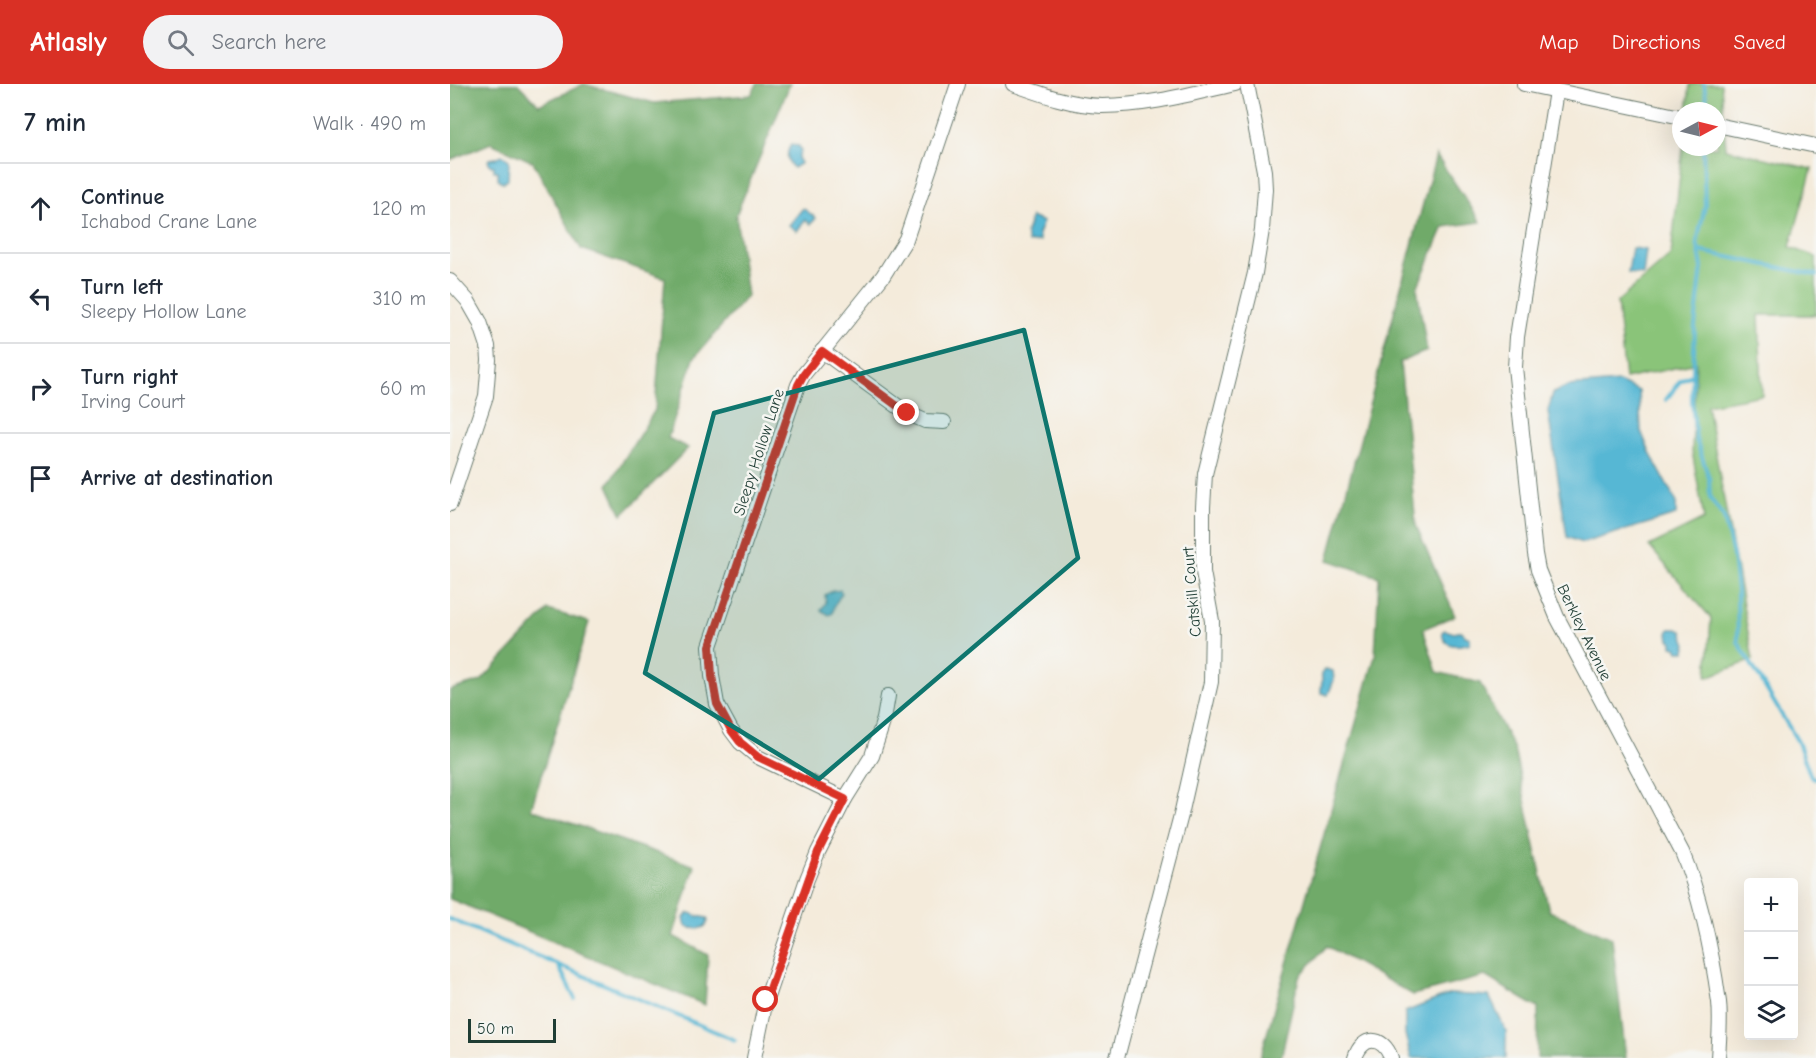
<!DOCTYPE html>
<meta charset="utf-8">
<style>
body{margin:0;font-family:"Comic Neue",sans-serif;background:#f2f2f3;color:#1f2937}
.controls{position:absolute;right:18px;bottom:18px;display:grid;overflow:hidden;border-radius:6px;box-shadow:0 6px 24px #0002}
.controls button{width:54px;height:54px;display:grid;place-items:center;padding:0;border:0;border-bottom:2px solid #e0e1e3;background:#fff;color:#1f2937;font:30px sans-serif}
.compass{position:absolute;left:1222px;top:18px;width:54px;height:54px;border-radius:50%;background:#fff;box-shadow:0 6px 24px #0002;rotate:83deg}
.scale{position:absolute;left:18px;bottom:15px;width:88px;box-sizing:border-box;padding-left:6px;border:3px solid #1f3d34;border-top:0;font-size:16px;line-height:21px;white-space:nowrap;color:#1f3d34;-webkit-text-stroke:4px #f6f6f2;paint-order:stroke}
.stop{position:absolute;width:18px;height:18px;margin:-14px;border:4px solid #d93025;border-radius:50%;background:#fff}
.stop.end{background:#d93025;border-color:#fff;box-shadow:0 2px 6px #0008}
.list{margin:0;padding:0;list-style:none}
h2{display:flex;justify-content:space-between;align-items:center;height:78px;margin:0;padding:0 24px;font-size:26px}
h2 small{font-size:20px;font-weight:400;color:#747a83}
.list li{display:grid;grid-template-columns:39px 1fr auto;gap:18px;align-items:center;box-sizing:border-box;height:90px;padding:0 24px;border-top:2px solid #e0e1e3}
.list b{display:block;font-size:22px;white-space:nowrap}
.list p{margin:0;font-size:20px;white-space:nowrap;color:#747a83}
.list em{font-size:20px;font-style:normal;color:#747a83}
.icon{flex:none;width:33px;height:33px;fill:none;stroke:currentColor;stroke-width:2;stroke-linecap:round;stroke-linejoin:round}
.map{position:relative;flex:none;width:1366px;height:974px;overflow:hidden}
header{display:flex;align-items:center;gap:36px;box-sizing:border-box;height:84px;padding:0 30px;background:#d93025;color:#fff}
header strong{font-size:28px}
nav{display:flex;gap:33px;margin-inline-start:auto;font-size:21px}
.search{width:420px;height:54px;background:#f2f2f3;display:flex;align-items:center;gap:15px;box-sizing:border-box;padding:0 21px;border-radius:33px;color:#747a83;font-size:22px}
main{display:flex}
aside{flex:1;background:#fff}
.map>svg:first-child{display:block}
.green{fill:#8ac479;stroke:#548056;stroke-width:1.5}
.forest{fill:#6faa69;stroke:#47744e;stroke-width:1.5}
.water{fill:#56b7d4;stroke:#3a7a84;stroke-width:1.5}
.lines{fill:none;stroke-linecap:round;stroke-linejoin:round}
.stream{stroke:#56b7d4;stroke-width:4}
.minor-casing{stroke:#6a7a6e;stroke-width:16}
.minor{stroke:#fff;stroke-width:14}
.route{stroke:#d93025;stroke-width:8}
.marked{fill:#0f766e;fill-opacity:0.2;stroke:#0f766e;stroke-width:4.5;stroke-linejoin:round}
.labels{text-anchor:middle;stroke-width:5;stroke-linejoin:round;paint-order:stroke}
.street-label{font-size:16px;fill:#1f3d34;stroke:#f6f6f2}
</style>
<header>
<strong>Atlasly</strong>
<div class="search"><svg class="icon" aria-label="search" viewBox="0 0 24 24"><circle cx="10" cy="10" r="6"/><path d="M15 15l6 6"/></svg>Search here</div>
<nav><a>Map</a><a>Directions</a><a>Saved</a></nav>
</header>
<main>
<aside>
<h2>7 min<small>Walk · 490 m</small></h2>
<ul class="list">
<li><svg class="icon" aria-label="ahead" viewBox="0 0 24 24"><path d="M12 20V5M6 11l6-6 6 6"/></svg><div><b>Continue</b><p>Ichabod Crane Lane</p></div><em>120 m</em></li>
<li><svg class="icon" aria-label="left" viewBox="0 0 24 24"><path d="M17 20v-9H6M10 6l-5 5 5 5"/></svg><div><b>Turn left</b><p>Sleepy Hollow Lane</p></div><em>310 m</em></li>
<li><svg class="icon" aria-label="right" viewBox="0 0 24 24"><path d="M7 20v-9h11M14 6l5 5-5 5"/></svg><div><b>Turn right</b><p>Irving Court</p></div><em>60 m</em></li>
<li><svg class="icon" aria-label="arrive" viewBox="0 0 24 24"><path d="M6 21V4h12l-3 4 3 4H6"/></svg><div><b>Arrive at destination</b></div></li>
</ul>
</aside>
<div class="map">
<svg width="1366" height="974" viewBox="0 0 1366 974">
<rect width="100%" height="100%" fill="#f6f6f2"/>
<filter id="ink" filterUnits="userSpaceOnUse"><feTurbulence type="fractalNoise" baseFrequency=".0167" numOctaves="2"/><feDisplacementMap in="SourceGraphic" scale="12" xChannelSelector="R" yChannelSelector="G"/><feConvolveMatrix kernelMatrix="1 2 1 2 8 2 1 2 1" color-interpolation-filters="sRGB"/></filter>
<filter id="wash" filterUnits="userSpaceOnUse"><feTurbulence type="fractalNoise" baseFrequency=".008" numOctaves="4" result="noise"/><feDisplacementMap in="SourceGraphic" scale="24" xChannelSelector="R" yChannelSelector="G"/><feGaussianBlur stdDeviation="1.35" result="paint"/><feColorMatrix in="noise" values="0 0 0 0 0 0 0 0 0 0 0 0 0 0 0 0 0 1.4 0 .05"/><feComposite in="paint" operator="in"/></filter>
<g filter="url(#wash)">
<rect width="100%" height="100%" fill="#f4ebdb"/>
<path class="green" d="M 1240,0 L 1271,0 L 1276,65 L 1362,85 L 1340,163 L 1366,173 L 1366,231 L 1309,231 L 1312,311 L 1257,321 L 1303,576 L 1257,593 L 1261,534 L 1199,462 L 1254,435 L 1242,367 L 1246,279 L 1175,295 L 1167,218 L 1221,171 L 1233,63 L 1267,63 L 1267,27 L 1237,27 Z"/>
<g class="forest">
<path d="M 0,0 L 68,0 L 89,21 L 134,0 L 204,19 L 301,11 L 307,0 L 340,0 L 286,131 L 297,212 L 244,274 L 218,354 L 238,364 L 172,431 L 158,401 L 205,326 L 215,194 L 131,165 L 83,78 L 41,59 L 0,76 Z"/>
<path d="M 986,71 L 1031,138 L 994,143 L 967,204 L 977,267 L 950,278 L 966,441 L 1005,532 L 973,545 L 987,588 L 1030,599 L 1064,665 L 1099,827 L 1162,854 L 1176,974 L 1087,974 L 1088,924 L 1035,892 L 963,911 L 877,862 L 849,893 L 831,974 L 810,974 L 925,572 L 929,493 L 878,476 Z"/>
<path d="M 98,526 L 139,538 L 81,725 L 245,782 L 223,852 L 258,871 L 255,921 L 0,815 L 0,606 L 31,597 Z"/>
</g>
<g class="water">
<path d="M 341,61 L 349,62 L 351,67 L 348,74 L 351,79 L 343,84 C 337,77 335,70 341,61 Z"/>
<path d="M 52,71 L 59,76 L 58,95 L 55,98 L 51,98 L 48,95 L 48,87 L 44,87 L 44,82 L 41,82 L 38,77 L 39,75 L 46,74 Z"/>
<path d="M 353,124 L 366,134 L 361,140 L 355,136 L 347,147 L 339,141 Z"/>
<path d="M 581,133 L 593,138 L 588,150 L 590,157 L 578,159 L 576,149 Z"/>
<path d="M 1182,164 L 1196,166 L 1193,191 L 1178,189 Z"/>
<path d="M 1169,298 L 1189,307 L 1191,347 L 1200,369 L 1226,417 L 1226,431 L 1132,459 L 1117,453 L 1098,327 L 1103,309 L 1118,302 Z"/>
<path d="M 384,506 L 386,507 L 390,506 L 392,509 L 384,522 L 383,529 L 379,531 L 371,526 L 376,519 L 375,511 Z"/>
<path d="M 1220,545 L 1227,545 L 1232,547 L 1237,560 L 1235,567 L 1228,567 L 1226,563 L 1222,562 L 1222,558 L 1219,555 L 1218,549 Z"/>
<path d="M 995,546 L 1004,549 L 1012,547 L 1015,552 L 1020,554 L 1020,559 C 1009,562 993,565 992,548 Z"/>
<path d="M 876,585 L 883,587 L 884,596 L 878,611 L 871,609 C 870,602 874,597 871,590 Z"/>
<path d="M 241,829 L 247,832 L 257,834 L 258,837 C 256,846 244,846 236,842 L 234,834 L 237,830 Z"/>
<path d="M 1000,910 L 1039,912 L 1056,947 L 1056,974 L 961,974 L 955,950 L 955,928 Z"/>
</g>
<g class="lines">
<g class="stream">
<path d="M 1254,0 L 1257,19"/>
<path d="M 1253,63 L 1255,122 L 1247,158 L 1252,183 L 1245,242 L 1242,316 L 1246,355 L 1259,394 L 1260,414 L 1274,434 L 1283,471 L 1287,507 L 1288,558 L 1348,658 L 1361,693 L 1366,694"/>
<path d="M 1249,167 L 1366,191"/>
<path d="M 1216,316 L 1230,297 L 1243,290"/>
<path d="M 0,835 L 285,956"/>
<path d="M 108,881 L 125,915"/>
</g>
</g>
</g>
<g filter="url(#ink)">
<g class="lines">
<defs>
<g id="minor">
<path d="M 563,0 C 591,10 621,21 652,22 C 697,22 741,10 785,0"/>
<path d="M 1074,0 L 1231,33"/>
<path d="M 1106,7 L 1067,253 L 1065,283 L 1085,470 L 1088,486 L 1107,533 L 1232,768 C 1251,814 1262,868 1269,918 C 1271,936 1269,956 1268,974"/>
<path d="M 1267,41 L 1366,62"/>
<path d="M 0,197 L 18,217 L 30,238 L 38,262 L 39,276 L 36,312 L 0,420"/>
<path d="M 372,267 L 457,329 L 475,337 L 494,338"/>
<path d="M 395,715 L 308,673 L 290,658 L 281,646 L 267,620 L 262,592 L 260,562 L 348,301 L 354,290 L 433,192 L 456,155 L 508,0"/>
<path d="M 304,974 L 316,916 L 357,795 L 368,768 L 395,715 L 422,672 L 434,635 L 438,612"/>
<path d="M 667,974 L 731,731 L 761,598 L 762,537 L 753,488 L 753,423 L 755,390 L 805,189 L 812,146 L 815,105 L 814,87 L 797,0"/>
<path d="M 905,974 C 912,951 933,951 941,974"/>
</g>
</defs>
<use href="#minor" class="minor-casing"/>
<use href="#minor" class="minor"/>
</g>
</g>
<g class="lines" filter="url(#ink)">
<path class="route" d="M 316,916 L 368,768 L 395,715 L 308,673 L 290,658 L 281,646 L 267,620 L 262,592 L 260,562 L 348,301 L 354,290 L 372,267 L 457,329"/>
</g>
<path class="marked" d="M 574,246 L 628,474 L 369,695 L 195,589 L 264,329 Z"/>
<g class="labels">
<g class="street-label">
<text transform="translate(308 368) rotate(-72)" y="6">Sleepy Hollow Lane</text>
<text transform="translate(741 508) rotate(-95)" y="6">Catskill Court</text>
<text transform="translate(1135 548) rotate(64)" y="6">Berkley Avenue</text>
</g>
</g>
</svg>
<div class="controls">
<button>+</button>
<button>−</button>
<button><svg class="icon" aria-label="layers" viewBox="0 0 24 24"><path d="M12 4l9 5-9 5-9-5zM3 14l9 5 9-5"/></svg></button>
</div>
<svg class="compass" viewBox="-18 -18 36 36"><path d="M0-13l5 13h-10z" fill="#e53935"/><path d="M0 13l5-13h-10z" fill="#747a83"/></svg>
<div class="scale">50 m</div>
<div class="stop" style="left:316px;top:916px"></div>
<div class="stop end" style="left:457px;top:329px"></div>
</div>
</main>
